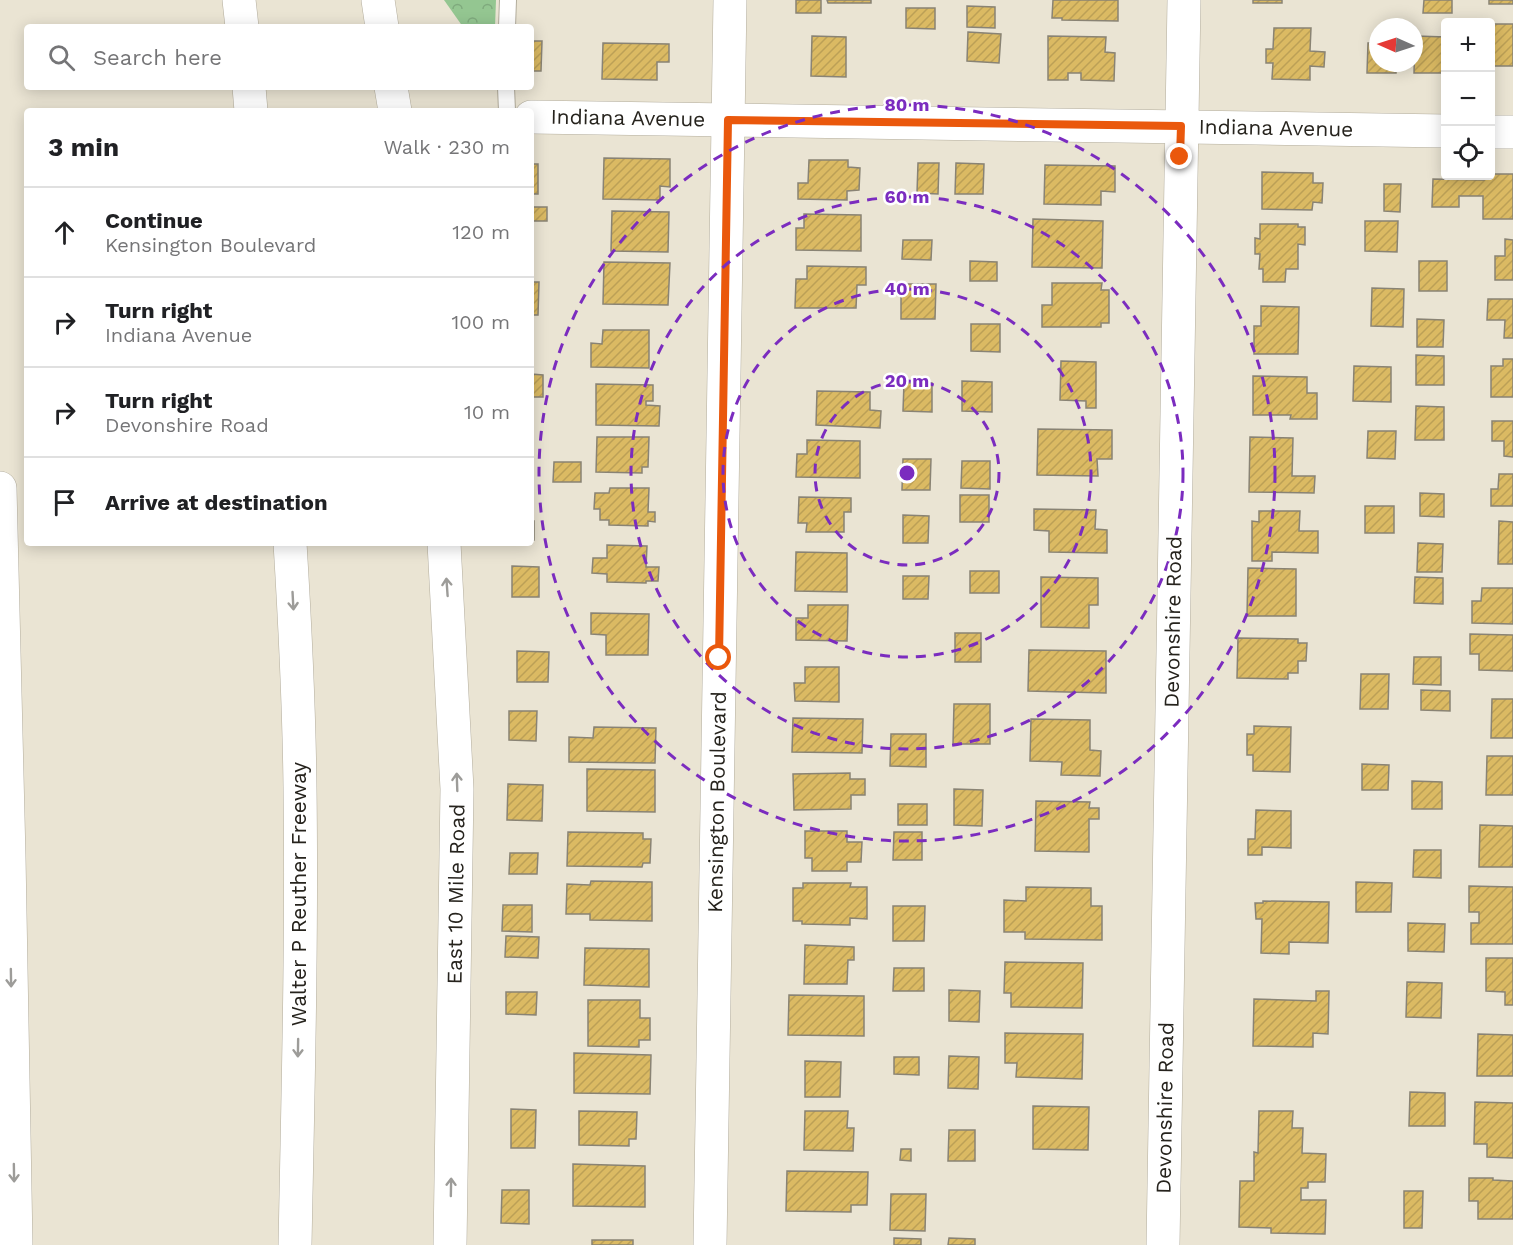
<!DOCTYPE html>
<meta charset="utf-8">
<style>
body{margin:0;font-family:"Work Sans",sans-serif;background:#f6f6f6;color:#202124}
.controls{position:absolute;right:18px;top:18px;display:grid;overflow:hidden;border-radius:6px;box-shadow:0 3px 15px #0003}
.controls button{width:54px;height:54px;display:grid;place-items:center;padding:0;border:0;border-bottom:2px solid #e0e0e0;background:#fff;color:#202124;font:30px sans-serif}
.compass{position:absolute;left:1369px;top:18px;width:54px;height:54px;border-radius:50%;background:#fff;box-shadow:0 3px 15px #0003;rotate:273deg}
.stop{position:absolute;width:18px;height:18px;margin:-14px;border:4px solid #ea580c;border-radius:50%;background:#fff}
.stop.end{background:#ea580c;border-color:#fff;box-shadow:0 2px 6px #0008}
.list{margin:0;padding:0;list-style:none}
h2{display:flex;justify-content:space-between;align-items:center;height:78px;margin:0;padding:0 24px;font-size:26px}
h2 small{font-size:20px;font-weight:400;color:#757577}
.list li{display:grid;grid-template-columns:39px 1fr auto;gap:18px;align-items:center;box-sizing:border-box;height:90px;padding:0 24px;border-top:2px solid #e0e0e0}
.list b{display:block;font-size:22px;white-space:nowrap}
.list p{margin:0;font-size:20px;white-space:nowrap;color:#757577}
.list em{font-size:20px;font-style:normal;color:#757577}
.icon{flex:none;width:33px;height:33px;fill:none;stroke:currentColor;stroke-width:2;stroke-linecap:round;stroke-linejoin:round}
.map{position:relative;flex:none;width:1513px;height:1245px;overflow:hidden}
.search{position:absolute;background:#fff;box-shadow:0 3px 15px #0003;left:24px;top:24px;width:510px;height:66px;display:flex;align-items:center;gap:15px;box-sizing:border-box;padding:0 21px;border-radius:6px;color:#757577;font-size:22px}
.panel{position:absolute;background:#fff;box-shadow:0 3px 15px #0003;left:24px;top:108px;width:510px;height:438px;border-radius:6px}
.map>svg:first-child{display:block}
.park{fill:url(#park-crowns)}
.building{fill:url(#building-hatch);stroke:#898374;stroke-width:1.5}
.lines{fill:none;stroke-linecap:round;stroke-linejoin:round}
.service-casing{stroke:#b3ad9d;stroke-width:18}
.minor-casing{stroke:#b3ad9d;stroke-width:34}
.secondary-casing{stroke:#b3ad9d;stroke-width:34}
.motorway-casing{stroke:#b3ad9d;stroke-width:34}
.service{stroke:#fff;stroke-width:16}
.minor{stroke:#fff;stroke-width:33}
.secondary{stroke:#fff;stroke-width:33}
.motorway{stroke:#fff;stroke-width:33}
.oneway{stroke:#9d9c99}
.route{stroke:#ea580c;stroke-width:8}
.ring{fill:none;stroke:#7b2cbf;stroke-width:3;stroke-dasharray:10 8}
.labels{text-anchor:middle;stroke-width:5;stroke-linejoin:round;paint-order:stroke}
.street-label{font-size:21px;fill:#26231d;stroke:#fff}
.centre{fill:#7b2cbf;stroke:#fff;stroke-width:3}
.ring-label{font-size:18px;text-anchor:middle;font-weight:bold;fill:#7b2cbf;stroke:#fff;stroke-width:5;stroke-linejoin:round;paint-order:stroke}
</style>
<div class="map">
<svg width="1513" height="1245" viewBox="0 0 1513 1245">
<defs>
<pattern id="park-crowns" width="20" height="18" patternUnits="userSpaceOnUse" patternTransform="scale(1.5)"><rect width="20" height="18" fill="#94c691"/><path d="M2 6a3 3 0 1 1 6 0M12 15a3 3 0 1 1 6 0" fill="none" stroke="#7faa7d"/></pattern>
<pattern id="building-hatch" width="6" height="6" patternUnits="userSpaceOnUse" patternTransform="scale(1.5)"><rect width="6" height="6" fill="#dbba63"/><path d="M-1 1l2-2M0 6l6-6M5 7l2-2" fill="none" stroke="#bca056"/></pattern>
</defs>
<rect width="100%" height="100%" fill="#eae4d3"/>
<path class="park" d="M 444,0 L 496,0 L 495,27 L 463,27 Z"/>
<g class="building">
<rect x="796" y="0" width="25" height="13"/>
<path d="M 827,0 L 871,0 L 871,3 L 828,3 Z"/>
<path d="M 1053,0 L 1118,0 L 1118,21 L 1062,20 L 1062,18 L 1052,18 Z"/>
<rect x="1253" y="0" width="29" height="3"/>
<path d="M 1424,0 L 1452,0 L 1452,13 L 1423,13 Z"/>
<rect x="1489" y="0" width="24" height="4"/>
<path d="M 967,6 L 995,7 L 995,28 L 967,27 Z"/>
<path d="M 906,8 L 935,8 L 935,29 L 906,28 Z"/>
<rect x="1494" y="24" width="19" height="42"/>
<path d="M 1274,28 L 1311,28 L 1310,51 L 1325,52 L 1324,67 L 1310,66 L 1310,80 L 1272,79 L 1273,63 L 1266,63 L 1266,49 L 1273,49 Z"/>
<path d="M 968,32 L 1001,34 L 999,63 L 967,61 Z"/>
<path d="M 812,36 L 846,37 L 846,77 L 811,76 Z"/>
<path d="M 1048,36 L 1106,37 L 1105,52 L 1115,53 L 1114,81 L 1081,80 L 1081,73 L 1068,73 L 1068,80 L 1048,80 Z"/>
<path d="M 1415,36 L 1446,37 L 1446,73 L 1414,73 Z"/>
<path d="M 531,41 L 542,41 L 541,71 L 531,71 Z"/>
<path d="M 603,43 L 669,44 L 669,62 L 657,62 L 657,80 L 602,79 Z"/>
<path d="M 1368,43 L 1378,43 L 1378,63 L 1396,63 L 1396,73 L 1367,73 Z"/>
<path d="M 604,158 L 670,159 L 670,187 L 660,186 L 660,200 L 603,199 Z"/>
<path d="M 809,160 L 848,160 L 848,167 L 860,168 L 859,190 L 847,191 L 847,200 L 798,199 L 798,183 L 808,183 Z"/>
<path d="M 918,163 L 939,163 L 938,194 L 917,193 Z"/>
<path d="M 956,163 L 984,164 L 983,194 L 955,194 Z"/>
<rect x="531" y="164" width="7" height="30"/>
<path d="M 1045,165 L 1115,166 L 1115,192 L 1101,191 L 1101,205 L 1044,204 Z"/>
<path d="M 1262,172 L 1313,173 L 1313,183 L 1323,183 L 1322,203 L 1313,202 L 1312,210 L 1262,209 Z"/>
<path d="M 1490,174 L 1513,174 L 1513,219 L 1483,219 L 1483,196 L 1459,196 L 1459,207 L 1432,207 L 1433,179 L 1484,180 L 1484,176 L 1490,176 Z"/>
<path d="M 1384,184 L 1401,184 L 1400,212 L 1384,211 Z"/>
<rect x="531" y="207" width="16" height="14"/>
<path d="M 612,211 L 669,212 L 668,252 L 611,251 Z"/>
<path d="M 804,214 L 861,215 L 861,251 L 796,250 L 796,228 L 804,228 Z"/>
<path d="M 1033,219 L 1103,221 L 1102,268 L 1032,267 Z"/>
<path d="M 1365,221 L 1398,221 L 1397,252 L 1365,251 Z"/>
<path d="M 1260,224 L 1298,224 L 1298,227 L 1305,227 L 1305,245 L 1298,244 L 1298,269 L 1286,269 L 1285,282 L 1263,282 L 1263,269 L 1259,269 L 1260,254 L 1255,254 L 1255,238 L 1260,239 Z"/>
<path d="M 1505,239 L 1513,240 L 1513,280 L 1495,280 L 1495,256 L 1505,256 Z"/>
<path d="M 903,240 L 932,240 L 931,260 L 902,259 Z"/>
<path d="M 970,261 L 997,262 L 997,281 L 970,281 Z"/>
<rect x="1419" y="261" width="28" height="30"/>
<path d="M 604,262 L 670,263 L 668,305 L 603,304 Z"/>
<path d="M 807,266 L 866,267 L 866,285 L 857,285 L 856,308 L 795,308 L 796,279 L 807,279 Z"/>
<path d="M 531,282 L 539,282 L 538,315 L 531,315 Z"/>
<path d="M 1052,283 L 1102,283 L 1101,290 L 1109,290 L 1109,323 L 1101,323 L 1101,327 L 1042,327 L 1042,305 L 1052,305 Z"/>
<path d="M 901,284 L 936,284 L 935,319 L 901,319 Z"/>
<path d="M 1372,288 L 1404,289 L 1403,327 L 1371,326 Z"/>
<path d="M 1488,299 L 1513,299 L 1513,338 L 1504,338 L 1505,320 L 1487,320 Z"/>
<path d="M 1261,306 L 1299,307 L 1298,354 L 1254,354 L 1254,326 L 1261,326 Z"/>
<path d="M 1417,319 L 1444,320 L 1443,347 L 1417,347 Z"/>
<path d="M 971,324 L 1000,324 L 1000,352 L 971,351 Z"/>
<path d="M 603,330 L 649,330 L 649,368 L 591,367 L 591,343 L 602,344 Z"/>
<path d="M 1416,355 L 1444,356 L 1444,385 L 1416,385 Z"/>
<path d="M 1503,359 L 1513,359 L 1513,397 L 1491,397 L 1491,366 L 1503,366 Z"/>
<path d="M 1061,361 L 1096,362 L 1096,408 L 1086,408 L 1086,401 L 1060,400 Z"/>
<path d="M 1354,366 L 1391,367 L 1391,402 L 1353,401 Z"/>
<path d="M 531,374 L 543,375 L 543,397 L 531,397 Z"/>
<path d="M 1253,376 L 1307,377 L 1307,393 L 1317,393 L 1317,419 L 1290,419 L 1291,415 L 1253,415 Z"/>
<path d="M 962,381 L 992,382 L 992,412 L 962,411 Z"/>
<path d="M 904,383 L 932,383 L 932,412 L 903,411 Z"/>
<path d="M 596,384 L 653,385 L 653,401 L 646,401 L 646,405 L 660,406 L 659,426 L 596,425 Z"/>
<path d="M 817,391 L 870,392 L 870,410 L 881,411 L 880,428 L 816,425 Z"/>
<path d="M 1416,406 L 1444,407 L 1444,440 L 1415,440 Z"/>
<path d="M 1492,421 L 1513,421 L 1513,457 L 1504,456 L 1504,441 L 1492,441 Z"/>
<path d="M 1038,429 L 1112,430 L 1112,459 L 1097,459 L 1098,476 L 1037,475 Z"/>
<path d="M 1368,431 L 1396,431 L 1395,459 L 1367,458 Z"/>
<path d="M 597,437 L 649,437 L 648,467 L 642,467 L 642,473 L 596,472 Z"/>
<path d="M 1250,437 L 1293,438 L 1292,476 L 1315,476 L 1314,493 L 1249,492 Z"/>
<path d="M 807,440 L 860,441 L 860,478 L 796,477 L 797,454 L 807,454 Z"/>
<path d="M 903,459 L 931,459 L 930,490 L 902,490 Z"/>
<path d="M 962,461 L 990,461 L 990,489 L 961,488 Z"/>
<path d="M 554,462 L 581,462 L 581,482 L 553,482 Z"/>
<path d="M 1499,474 L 1513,474 L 1513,506 L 1491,506 L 1491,489 L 1498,489 Z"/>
<path d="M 610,488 L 649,488 L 648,512 L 655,512 L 655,522 L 648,521 L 648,526 L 609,525 L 609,520 L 600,520 L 600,509 L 594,509 L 595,493 L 609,493 Z"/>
<path d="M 1420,493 L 1444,494 L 1444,517 L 1420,516 Z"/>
<rect x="960" y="495" width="29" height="27"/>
<path d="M 799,497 L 851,498 L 851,512 L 844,512 L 844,532 L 806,532 L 807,523 L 798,523 Z"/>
<rect x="1365" y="506" width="29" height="27"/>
<path d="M 1034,509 L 1096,510 L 1095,529 L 1107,530 L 1107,553 L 1049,552 L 1049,531 L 1034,530 Z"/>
<path d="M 1259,511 L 1300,511 L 1299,531 L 1318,531 L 1318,553 L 1272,552 L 1272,561 L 1252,561 L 1252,521 L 1259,522 Z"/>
<path d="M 903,515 L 929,516 L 928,543 L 903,543 Z"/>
<rect x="531" y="521" width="3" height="19"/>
<path d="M 1499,521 L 1513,522 L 1513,564 L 1498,564 Z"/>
<path d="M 1418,543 L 1443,544 L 1442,572 L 1417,572 Z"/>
<path d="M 607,545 L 647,546 L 646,567 L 659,567 L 658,581 L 646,581 L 646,583 L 607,582 L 607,574 L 592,573 L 593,558 L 607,558 Z"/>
<path d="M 796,552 L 847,553 L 847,592 L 795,591 Z"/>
<path d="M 512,566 L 539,567 L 539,597 L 512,597 Z"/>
<path d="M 1248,568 L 1296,569 L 1296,616 L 1247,616 Z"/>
<rect x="970" y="571" width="29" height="22"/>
<path d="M 903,576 L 929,576 L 928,599 L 903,599 Z"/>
<path d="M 1041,577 L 1098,578 L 1098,605 L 1089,605 L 1089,628 L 1041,627 Z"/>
<path d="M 1415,577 L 1443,578 L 1443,604 L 1414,603 Z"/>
<path d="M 1482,588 L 1513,588 L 1513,624 L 1472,623 L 1472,601 L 1481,601 Z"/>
<path d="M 808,605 L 848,605 L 847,641 L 796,640 L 796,618 L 808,618 Z"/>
<path d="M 591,613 L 649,614 L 648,655 L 606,655 L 606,635 L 591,634 Z"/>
<rect x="955" y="633" width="26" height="29"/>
<path d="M 1470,634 L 1513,635 L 1513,671 L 1479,670 L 1479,654 L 1470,654 Z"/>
<path d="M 1238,638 L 1298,639 L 1298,643 L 1307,643 L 1306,661 L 1298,661 L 1298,673 L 1288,673 L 1288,679 L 1237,678 Z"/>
<path d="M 1029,650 L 1106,651 L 1106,693 L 1028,691 Z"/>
<path d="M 517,651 L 549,652 L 548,682 L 517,682 Z"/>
<path d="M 1414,657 L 1441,657 L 1441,685 L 1413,684 Z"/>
<path d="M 805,667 L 839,667 L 839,702 L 795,701 L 794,683 L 805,683 Z"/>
<path d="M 1361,674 L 1389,674 L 1388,709 L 1360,709 Z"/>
<path d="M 1421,690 L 1450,691 L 1450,711 L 1421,710 Z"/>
<path d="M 1492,699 L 1513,699 L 1513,738 L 1491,738 Z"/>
<path d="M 954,704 L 990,704 L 990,744 L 953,744 Z"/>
<path d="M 509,711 L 537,711 L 536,741 L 509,740 Z"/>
<path d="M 793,718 L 863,719 L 862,753 L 792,752 Z"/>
<path d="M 1031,719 L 1090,720 L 1090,750 L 1101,751 L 1100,776 L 1061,775 L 1062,762 L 1030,761 Z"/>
<path d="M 1254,726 L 1291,727 L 1290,772 L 1253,771 L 1253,755 L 1247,755 L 1247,734 L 1254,734 Z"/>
<path d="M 594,727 L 656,728 L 655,763 L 569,762 L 569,737 L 593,738 Z"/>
<path d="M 891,734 L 926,734 L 926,767 L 890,766 Z"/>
<path d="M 1487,756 L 1513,756 L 1513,795 L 1486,795 Z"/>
<path d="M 1362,764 L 1389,765 L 1388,790 L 1362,790 Z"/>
<path d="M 587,769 L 655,770 L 655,812 L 587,811 Z"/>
<path d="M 850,773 L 850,779 L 865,779 L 865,795 L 851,795 L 851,809 L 794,810 L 793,774 Z"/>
<path d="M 1412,781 L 1442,782 L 1442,809 L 1412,809 Z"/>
<path d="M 508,784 L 543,785 L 542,821 L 507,820 Z"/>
<path d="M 954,789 L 983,790 L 982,826 L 954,825 Z"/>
<path d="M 1036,801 L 1090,802 L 1089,808 L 1099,808 L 1099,819 L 1089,819 L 1089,852 L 1035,851 Z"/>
<rect x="898" y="804" width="29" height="21"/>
<path d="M 1256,810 L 1291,811 L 1291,848 L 1262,847 L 1262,855 L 1248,855 L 1248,839 L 1255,839 Z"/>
<path d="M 1480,825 L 1513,826 L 1513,867 L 1479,867 Z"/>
<path d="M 805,831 L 847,831 L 847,842 L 862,842 L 861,862 L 847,862 L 847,871 L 812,871 L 812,858 L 805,858 Z"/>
<path d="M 568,832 L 643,833 L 643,839 L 651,839 L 650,863 L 643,863 L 642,867 L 567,866 Z"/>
<path d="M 894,832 L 922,832 L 922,860 L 893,860 Z"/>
<path d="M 1414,850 L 1441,850 L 1441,878 L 1413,877 Z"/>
<path d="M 510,853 L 538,853 L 537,874 L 509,874 Z"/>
<path d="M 591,881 L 652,882 L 652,921 L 590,920 L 590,914 L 566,914 L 567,884 L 590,885 Z"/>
<path d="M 1356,882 L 1392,883 L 1391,912 L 1356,912 Z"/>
<path d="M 803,883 L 851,883 L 850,887 L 867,887 L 867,919 L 850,918 L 850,925 L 802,924 L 802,921 L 793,921 L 793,888 L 803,888 Z"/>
<path d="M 1469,886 L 1513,887 L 1513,944 L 1471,944 L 1471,923 L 1479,923 L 1479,912 L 1469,912 Z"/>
<path d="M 1026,887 L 1091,888 L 1091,906 L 1102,906 L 1102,940 L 1025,939 L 1025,932 L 1004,932 L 1004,900 L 1026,901 Z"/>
<path d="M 1263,901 L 1329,902 L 1328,943 L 1289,942 L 1289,954 L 1261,953 L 1262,919 L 1256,919 L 1255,903 L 1263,903 Z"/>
<path d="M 503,905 L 532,905 L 532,932 L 502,931 Z"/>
<path d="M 893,906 L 925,906 L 924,941 L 893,941 Z"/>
<path d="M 1408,923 L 1445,924 L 1444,952 L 1408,951 Z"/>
<path d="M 506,936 L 539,937 L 538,958 L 505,957 Z"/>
<path d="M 805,945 L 854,947 L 854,960 L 848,960 L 847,984 L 804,984 Z"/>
<path d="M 585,948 L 649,949 L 649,987 L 584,985 Z"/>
<path d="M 1486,958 L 1513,958 L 1513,1005 L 1505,1005 L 1505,992 L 1486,991 Z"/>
<path d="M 1005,962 L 1083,963 L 1082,1008 L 1011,1007 L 1011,993 L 1004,993 Z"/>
<path d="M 894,968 L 924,968 L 924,991 L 893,991 Z"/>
<path d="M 1407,982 L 1442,983 L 1441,1018 L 1406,1017 Z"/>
<path d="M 949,990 L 980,991 L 979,1022 L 949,1021 Z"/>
<path d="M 1316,991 L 1329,991 L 1328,1034 L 1313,1033 L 1313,1047 L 1253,1046 L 1254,999 L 1316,1001 Z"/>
<path d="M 506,992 L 537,992 L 536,1015 L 506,1014 Z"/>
<path d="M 789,995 L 864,996 L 864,1036 L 788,1035 Z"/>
<path d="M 588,1000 L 640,1000 L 640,1018 L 650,1018 L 650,1040 L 639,1040 L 639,1047 L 588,1046 Z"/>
<path d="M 1005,1033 L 1083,1034 L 1082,1079 L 1016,1077 L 1017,1063 L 1005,1063 Z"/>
<path d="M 1478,1034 L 1513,1035 L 1513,1076 L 1477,1076 Z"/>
<path d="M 574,1053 L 651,1055 L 650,1094 L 574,1093 Z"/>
<path d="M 949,1056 L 979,1057 L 978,1089 L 948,1088 Z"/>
<path d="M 894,1057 L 919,1057 L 919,1075 L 894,1074 Z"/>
<path d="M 805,1061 L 841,1062 L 840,1097 L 805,1097 Z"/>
<path d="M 1410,1092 L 1445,1093 L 1445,1126 L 1409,1126 Z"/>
<path d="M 1475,1102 L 1513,1103 L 1513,1158 L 1487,1157 L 1487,1144 L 1474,1144 Z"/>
<path d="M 1033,1106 L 1089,1107 L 1088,1150 L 1033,1149 Z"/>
<path d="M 511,1109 L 536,1110 L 535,1148 L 511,1148 Z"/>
<path d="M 579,1111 L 637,1112 L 636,1139 L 629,1139 L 629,1146 L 579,1145 Z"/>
<path d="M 805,1111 L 848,1111 L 847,1128 L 854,1128 L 853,1151 L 804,1150 Z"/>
<path d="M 1259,1111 L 1293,1111 L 1292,1128 L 1303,1128 L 1302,1153 L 1326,1154 L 1325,1182 L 1308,1182 L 1308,1188 L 1301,1188 L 1301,1200 L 1326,1200 L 1325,1234 L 1271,1233 L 1271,1228 L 1239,1227 L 1240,1181 L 1254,1181 L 1254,1152 L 1258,1153 Z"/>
<path d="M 949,1130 L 975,1130 L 975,1161 L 948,1161 Z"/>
<path d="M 901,1149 L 911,1149 L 911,1161 L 900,1160 Z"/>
<path d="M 573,1164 L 645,1166 L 645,1207 L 573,1206 Z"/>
<path d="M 787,1171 L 868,1172 L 867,1205 L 851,1205 L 851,1212 L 786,1211 Z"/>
<path d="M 1469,1178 L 1493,1178 L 1493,1180 L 1513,1181 L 1513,1219 L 1478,1219 L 1478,1201 L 1469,1201 Z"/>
<path d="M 502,1190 L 529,1190 L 529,1224 L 501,1223 Z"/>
<path d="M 1404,1191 L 1423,1191 L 1422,1228 L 1404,1228 Z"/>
<path d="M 891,1194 L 926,1194 L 925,1231 L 890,1230 Z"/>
<path d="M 894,1238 L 921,1239 L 921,1245 L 894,1245 Z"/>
<path d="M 949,1238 L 975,1239 L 975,1245 L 948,1245 Z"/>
<rect x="592" y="1240" width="41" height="5"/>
</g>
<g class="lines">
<defs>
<g id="service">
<path d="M 507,27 L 508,0"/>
<path d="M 506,87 L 507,111"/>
</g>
<g id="minor">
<path d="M 531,117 L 1446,131"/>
<path d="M 1490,132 L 1513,132"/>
<path d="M 710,1245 L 730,0"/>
<path d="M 1163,1245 L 1184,0"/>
</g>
<g id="secondary">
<path d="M 378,0 L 382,27"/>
<path d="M 391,87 L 395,111"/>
<path d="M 0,488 L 9,857 L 16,1245"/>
<path d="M 444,543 L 457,789 L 450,1245"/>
</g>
<g id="motorway">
<path d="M 239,0 L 242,27"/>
<path d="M 249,87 L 251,111"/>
<path d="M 290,543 C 295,624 299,706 300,787 C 302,940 298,1093 295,1245"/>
</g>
</defs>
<use href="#service" class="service-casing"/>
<use href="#minor" class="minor-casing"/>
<use href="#secondary" class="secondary-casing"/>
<use href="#motorway" class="motorway-casing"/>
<use href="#service" class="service"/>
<use href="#minor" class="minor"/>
<use href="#secondary" class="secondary"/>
<use href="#motorway" class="motorway"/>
</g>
<defs><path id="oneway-shaft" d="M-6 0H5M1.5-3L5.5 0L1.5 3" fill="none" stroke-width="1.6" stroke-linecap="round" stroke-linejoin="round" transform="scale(1.5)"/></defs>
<g class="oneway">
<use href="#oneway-shaft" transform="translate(447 587) rotate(-94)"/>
<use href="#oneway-shaft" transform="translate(293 601) rotate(87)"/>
<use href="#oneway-shaft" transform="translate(457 782) rotate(-92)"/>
<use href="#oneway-shaft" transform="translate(11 978) rotate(89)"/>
<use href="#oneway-shaft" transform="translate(298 1048) rotate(91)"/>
<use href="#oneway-shaft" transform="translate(14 1173) rotate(89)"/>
<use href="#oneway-shaft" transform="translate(451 1187) rotate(-89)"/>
</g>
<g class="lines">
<path class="route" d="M 719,658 L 728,120 L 1181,126 L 1180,157"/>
</g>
<g class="ring">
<circle cx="907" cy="473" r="92"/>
<circle cx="907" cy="473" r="184"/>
<circle cx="907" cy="473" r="276"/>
<circle cx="907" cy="473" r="368"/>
</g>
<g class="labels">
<g class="street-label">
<text transform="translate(628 118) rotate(1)" y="7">Indiana Avenue</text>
<text transform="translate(1276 128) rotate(1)" y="7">Indiana Avenue</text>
<text transform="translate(1173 622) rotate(-89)" y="7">Devonshire Road</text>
<text transform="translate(717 802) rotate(-89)" y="7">Kensington Boulevard</text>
<text transform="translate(299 894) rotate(-90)" y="7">Walter P Reuther Freeway</text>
<text transform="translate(456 894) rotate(-89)" y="7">East 10 Mile Road</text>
<text transform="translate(1165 1108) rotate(-89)" y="7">Devonshire Road</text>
</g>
</g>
<circle cx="907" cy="473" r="9" class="centre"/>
<g class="ring-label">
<text x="907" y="111">80 m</text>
<text x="907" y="203">60 m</text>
<text x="907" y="295">40 m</text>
<text x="907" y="387">20 m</text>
</g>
</svg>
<div class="controls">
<button>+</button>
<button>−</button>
<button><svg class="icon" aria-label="locate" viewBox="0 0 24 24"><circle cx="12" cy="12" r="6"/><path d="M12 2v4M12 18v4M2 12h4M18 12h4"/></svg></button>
</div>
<svg class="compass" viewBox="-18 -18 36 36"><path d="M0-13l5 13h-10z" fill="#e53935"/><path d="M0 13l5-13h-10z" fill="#757577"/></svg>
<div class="stop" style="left:719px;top:658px"></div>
<div class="stop end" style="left:1180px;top:157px"></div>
<div class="search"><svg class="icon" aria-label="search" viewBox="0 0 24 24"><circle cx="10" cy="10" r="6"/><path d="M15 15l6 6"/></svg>Search here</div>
<section class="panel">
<h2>3 min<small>Walk · 230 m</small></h2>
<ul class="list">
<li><svg class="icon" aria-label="ahead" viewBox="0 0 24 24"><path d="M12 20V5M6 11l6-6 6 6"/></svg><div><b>Continue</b><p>Kensington Boulevard</p></div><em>120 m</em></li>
<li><svg class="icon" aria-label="right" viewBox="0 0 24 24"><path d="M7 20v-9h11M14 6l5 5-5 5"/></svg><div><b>Turn right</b><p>Indiana Avenue</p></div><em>100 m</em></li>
<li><svg class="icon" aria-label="right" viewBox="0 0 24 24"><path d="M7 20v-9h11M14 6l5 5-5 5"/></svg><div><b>Turn right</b><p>Devonshire Road</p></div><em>10 m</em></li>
<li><svg class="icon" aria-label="arrive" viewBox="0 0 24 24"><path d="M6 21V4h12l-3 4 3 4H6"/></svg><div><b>Arrive at destination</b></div></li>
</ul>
</section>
</div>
